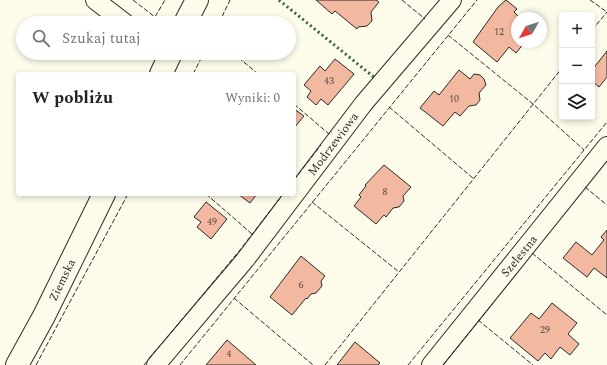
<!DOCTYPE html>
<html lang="pl">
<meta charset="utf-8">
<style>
body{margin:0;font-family:Spectral,serif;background:#f2f2f2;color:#202124}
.controls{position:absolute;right:12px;top:12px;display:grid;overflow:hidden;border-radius:4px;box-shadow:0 2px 6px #0003}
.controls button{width:36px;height:36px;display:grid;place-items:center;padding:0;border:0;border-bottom:1px solid #e0e0e0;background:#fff;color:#202124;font:20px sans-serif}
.compass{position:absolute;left:511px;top:12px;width:36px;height:36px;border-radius:50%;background:#fff;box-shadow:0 2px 6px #0003;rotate:231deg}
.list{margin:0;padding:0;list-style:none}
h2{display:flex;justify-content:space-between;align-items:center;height:52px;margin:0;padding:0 16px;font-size:17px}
h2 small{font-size:13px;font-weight:400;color:#757577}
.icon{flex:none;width:22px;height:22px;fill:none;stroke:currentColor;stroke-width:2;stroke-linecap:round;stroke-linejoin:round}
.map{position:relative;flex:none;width:607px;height:365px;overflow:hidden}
.search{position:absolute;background:#fff;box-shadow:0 2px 6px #0003;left:16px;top:16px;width:280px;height:44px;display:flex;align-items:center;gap:10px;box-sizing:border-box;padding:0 14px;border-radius:22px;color:#757577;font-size:15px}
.panel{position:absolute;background:#fff;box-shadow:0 2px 6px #0003;left:16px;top:72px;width:280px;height:124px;border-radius:4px}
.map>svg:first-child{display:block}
.building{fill:#f2b8a0;stroke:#2b2b2b}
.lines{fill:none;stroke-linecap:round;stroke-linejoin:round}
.minor-casing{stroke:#2b2b2b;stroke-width:20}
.tertiary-casing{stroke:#2b2b2b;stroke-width:24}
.minor{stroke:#fdfbea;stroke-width:18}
.tertiary{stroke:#fdfbea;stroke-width:22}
.hedge{stroke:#34623c;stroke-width:3;stroke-dasharray:2 3;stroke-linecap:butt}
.fence{stroke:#2b2b2b;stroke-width:1;stroke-dasharray:5 2;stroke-linecap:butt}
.labels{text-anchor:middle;stroke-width:3;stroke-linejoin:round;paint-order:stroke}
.number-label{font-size:10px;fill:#5d4e48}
.street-label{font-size:12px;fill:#2b2b2b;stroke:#fdfbea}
</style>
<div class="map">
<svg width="607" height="365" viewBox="0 0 607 365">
<rect width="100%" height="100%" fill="#fdfbea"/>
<g class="building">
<path d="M 316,0 L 376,0 L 379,2 L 371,12 L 372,21 L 367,26 L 358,27 L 357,29 L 335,11 L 332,14 Z"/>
<path d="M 506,0 L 517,9 L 514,12 L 520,18 L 517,18 L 517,22 L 514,26 L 517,28 L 517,42 L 525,42 L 516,53 L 509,47 L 497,62 L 473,42 L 498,7 Z"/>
<path d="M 607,51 L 607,77 L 599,87 L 592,81 L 592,70 Z"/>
<path d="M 335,59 L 354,74 L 328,105 L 321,99 L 316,105 L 307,97 L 311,91 L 304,85 L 320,66 L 325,71 Z"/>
<path d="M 459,70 L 470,79 L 474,74 L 480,75 L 484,79 L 486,85 L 479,93 L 480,100 L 476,105 L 469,106 L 460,116 L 455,112 L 443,126 L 420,108 L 434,91 L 439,95 Z"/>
<path d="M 294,109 L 304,116 L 294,128 Z"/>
<path d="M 384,165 L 411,187 L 403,196 L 404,201 L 399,207 L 393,208 L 386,217 L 384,215 L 376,224 L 354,206 L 361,197 L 359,195 L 366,186 L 365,185 Z"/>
<path d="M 238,194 L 257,194 L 250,203 Z"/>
<path d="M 206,202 L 227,219 L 211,239 L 197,227 L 201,222 L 194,217 Z"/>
<path d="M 607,230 L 607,278 L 594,268 L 587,277 L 563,258 L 576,242 L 592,255 L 604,240 L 601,237 Z"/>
<path d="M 301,256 L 325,276 L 321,281 L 322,286 L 316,293 L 311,294 L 307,299 L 306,298 L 292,315 L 270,297 Z"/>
<path d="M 552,303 L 577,323 L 568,334 L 579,344 L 570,355 L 560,347 L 551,359 L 545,353 L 538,361 L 510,338 L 531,313 L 539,319 Z"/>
<path d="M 227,340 L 256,365 L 206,365 Z"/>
<path d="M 355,342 L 380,363 L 378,365 L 337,365 Z"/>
</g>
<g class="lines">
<defs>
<g id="minor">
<path d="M 95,0 L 125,23"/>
<path d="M 156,365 L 245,260 L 364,103 L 452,0"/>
<path d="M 431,365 L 607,146"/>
</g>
<g id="tertiary">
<path d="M 185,23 L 197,0"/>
<path d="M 161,74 L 171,53"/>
<path d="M 17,365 L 44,316 L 104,194"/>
</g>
</defs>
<use href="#minor" class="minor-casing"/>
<use href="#tertiary" class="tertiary-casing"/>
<use href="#minor" class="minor"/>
<use href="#tertiary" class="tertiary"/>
<path class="hedge" d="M 279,0 L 375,78"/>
<g class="fence">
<path d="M 133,0 L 155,17 L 165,0"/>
<path d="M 402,0 L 425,19"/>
<path d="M 590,0 L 607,12"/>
<path d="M 219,23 L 230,0"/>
<path d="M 592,30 L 607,12"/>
<path d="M 448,35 L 533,104 L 584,150"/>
<path d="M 233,53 L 258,74"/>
<path d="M 193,74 L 204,53"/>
<path d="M 294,104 L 329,134 L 332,132"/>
<path d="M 389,107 L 474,179"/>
<path d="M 294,180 L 321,145"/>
<path d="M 585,187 L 607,205"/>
<path d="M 206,194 L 252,234"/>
<path d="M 312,202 L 399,272"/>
<path d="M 532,253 L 607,315"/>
<path d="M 234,298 L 313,365"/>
<path d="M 478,320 L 533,365"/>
<path d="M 36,365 L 128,194"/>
<path d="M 144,365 L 240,250 L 283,194"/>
<path d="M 180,365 L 477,0"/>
<path d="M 325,365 L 562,68"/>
<path d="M 408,365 L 607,122"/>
<path d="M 443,365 L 493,303"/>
</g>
</g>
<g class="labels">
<g class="number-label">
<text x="499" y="35">12</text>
<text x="329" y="84">43</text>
<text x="454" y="102">10</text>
<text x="385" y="195">8</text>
<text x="212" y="225">49</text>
<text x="301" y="288">6</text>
<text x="545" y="333">29</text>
<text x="229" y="357">4</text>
</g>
<g class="street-label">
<text transform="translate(333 144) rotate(-53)" y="4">Modrzewiowa</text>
<text transform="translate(519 256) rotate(-51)" y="4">Szelestna</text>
<text transform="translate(62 280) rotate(-64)" y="4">Ziemska</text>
</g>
</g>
</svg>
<div class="controls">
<button>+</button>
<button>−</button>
<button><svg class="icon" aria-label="layers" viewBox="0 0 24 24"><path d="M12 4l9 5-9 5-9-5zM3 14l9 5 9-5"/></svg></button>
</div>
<svg class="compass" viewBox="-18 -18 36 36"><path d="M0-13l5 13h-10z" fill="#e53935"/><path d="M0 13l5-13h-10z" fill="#757577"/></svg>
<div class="search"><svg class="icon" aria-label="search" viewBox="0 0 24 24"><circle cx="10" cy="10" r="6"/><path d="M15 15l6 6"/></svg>Szukaj tutaj</div>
<section class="panel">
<h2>W pobliżu<small>Wyniki: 0</small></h2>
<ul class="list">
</ul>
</section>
</div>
